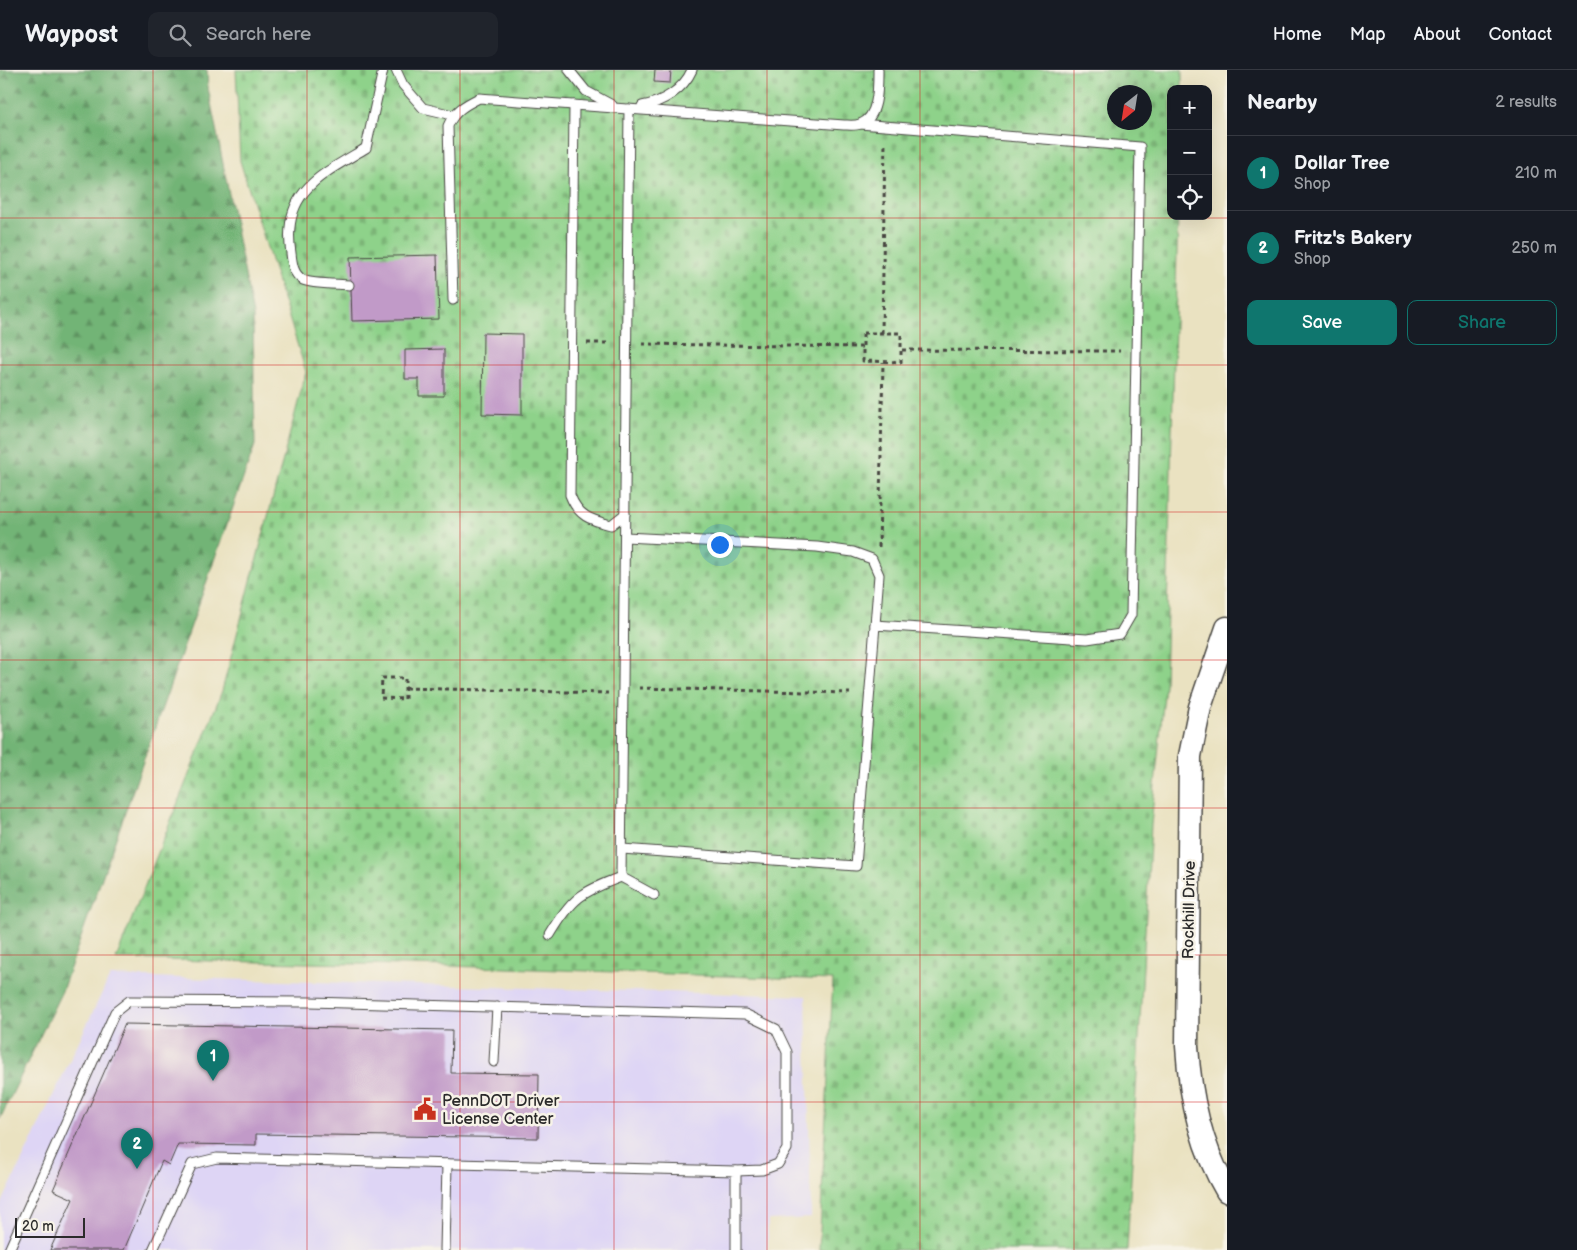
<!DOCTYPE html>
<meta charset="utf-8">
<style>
body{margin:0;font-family:"Balsamiq Sans",sans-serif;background:#20242c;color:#f1f3f6}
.controls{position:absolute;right:15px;top:15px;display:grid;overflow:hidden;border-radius:10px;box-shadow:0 5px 20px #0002}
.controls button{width:45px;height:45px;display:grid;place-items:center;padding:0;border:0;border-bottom:1px solid #363941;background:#171b24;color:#f1f3f6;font:25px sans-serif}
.compass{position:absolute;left:1107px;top:15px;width:45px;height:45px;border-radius:50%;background:#171b24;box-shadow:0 5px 20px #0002;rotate:210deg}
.scale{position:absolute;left:15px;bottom:12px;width:70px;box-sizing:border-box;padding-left:5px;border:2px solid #2b2b2b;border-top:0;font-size:14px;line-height:18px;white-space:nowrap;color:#2b2b2b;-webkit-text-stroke:4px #f7f3e8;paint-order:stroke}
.you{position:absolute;left:719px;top:474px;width:18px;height:18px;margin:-12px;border:4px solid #fff;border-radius:50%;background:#1a73e8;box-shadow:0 0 0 8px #1a73e833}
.badge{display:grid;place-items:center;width:32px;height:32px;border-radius:50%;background:#0f766e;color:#fff;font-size:16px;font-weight:700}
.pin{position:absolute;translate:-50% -41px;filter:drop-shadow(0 1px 2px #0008)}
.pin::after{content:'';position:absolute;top:26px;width:18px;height:15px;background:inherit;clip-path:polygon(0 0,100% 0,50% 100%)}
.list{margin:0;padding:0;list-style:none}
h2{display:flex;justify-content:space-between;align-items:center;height:65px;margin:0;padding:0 20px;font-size:21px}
h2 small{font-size:16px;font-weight:400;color:#9ea1a6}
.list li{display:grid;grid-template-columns:32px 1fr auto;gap:15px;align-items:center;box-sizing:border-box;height:75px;padding:0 20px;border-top:1px solid #363941}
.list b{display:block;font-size:19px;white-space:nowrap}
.list p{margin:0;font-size:16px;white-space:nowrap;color:#9ea1a6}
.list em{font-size:16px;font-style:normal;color:#9ea1a6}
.actions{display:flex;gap:10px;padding:15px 20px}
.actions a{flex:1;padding:11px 0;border:1px solid #0f766e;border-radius:10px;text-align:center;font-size:18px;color:#0f766e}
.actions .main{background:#0f766e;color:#fff}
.icon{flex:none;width:28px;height:28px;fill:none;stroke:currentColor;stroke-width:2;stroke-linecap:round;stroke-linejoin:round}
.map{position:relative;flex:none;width:1227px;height:1180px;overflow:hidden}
header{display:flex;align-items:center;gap:30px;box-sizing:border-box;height:70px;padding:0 25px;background:#171b24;border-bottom:1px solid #363941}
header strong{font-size:24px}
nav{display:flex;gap:28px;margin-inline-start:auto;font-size:18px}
.search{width:350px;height:45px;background:#20242c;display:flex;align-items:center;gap:12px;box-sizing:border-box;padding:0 18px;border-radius:10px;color:#9ea1a6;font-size:19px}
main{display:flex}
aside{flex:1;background:#171b24}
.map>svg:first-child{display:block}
.built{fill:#ded5f5}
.forest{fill:url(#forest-firs);stroke:#4e7050}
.cemetery{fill:url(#cemetery-stones);stroke:#5c7e5a;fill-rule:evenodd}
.building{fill:#c19ac8}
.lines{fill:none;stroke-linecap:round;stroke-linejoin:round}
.service-casing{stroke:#484642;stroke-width:11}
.tertiary-casing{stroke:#484642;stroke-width:25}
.path{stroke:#484642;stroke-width:3;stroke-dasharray:4 4;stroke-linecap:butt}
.service{stroke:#fff;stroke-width:9}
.tertiary{stroke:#fff;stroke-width:22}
.grid{fill:none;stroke:#d62828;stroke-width:1;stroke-opacity:0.55}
.labels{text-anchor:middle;stroke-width:5;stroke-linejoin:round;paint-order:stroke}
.street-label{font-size:16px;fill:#2b2b2b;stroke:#f7f3e8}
.poi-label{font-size:16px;fill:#2b2b2b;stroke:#f7f3e8;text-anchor:start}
</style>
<header>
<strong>Waypost</strong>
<div class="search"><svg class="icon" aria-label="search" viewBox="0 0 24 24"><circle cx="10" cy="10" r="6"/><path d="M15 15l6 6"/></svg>Search here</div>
<nav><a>Home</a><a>Map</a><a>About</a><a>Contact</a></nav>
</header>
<main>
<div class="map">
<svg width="1227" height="1180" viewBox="0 0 1227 1180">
<defs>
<pattern id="forest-firs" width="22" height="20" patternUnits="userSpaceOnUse" patternTransform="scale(1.25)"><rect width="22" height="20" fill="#72b476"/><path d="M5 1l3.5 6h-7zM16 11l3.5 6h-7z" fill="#5e9361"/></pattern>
<pattern id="cemetery-stones" width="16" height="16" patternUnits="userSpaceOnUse" patternTransform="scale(1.25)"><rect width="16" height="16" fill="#8ed28a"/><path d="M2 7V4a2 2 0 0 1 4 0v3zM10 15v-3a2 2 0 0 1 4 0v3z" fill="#7bb477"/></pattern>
</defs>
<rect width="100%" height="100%" fill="#f7f3e8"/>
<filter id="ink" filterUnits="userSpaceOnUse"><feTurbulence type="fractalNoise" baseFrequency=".02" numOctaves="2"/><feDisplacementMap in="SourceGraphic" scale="10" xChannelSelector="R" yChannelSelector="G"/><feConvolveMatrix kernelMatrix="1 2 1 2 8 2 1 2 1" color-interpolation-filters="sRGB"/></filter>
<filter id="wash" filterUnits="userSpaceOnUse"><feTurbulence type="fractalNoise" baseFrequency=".0096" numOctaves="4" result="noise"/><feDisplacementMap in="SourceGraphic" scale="20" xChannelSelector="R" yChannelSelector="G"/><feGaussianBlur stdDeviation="1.12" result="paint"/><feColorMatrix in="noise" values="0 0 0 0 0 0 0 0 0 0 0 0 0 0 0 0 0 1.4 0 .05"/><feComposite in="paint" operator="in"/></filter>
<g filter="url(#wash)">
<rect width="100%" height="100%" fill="#eae2c1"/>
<path class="built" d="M 110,906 L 806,926 L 811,1148 L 768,1150 L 768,1180 L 0,1180 L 0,1137 Z"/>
<path class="forest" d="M 0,0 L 207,0 L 208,18 L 253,245 L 255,375 L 62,921 L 0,1049 Z"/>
<path class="cemetery" d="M 236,0 L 1182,0 L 1182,19 L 1171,19 L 1171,146 L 1178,146 L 1165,615 L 1151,755 L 1127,1180 L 819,1180 L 833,910 L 450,896 L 116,889 L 222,621 L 306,302 L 240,91 ZM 1114,22 L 1144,22 L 1144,52 L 1114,52 Z"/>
<g id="blocks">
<g class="building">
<path d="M 655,0 L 671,0 L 670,13 L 654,12 Z"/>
<path d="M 437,185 L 439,249 L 352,251 L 350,187 Z"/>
<path d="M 483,263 L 522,264 L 522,345 L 482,344 Z"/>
<path d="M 444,279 L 444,326 L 419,326 L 419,309 L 405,309 L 405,280 Z"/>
<path d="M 125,954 L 452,960 L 451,1003 L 539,1004 L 538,1068 L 256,1064 L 256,1075 L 178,1074 L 169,1095 L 162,1091 L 124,1180 L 50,1180 L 73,1129 L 53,1120 Z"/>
</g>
</g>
</g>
<g filter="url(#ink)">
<use href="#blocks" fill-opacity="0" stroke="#484642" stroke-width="1"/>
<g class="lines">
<defs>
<g id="service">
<path d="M 396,0 L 403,15 L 423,38 L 453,45"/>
<path d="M 569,0 L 586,21 L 612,35"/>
<path d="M 574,35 L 570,425 C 578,446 590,450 611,455 L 625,444"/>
<path d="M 642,36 C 663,32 683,20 692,0"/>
<path d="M 349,215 C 338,214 311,214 303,210 C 293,204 292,193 291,183 C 281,122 321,105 366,78 L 383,0"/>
<path d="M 453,230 L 448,56 C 454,41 465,35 479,28 L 844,55 C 848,55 855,56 860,54 C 879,48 878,16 878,0"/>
<path d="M 625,467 L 817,477 L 853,482 L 872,489 L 879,505 L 875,555"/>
<path d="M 622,779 L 856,796 L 875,555 L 1087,569 L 1120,564 L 1131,545 L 1140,77 L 860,54"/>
<path d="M 621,807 L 629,39"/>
<path d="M 550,865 C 572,828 581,822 621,807 L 654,825"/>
<path d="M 494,992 L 497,937"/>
<path d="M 9,1180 L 115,942 L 129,931 L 310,932 L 745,944 L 776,959 L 787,982 L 787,1079 L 778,1094 L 762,1100 L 736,1101"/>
<path d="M 153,1180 L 192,1094 L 217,1088 L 736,1101 L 736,1180"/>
<path d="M 445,1180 L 447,1094"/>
</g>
<path id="tertiary" d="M 1227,558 L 1200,637 L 1190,686 L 1187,976 C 1190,1027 1200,1076 1227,1121"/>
</defs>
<use href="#service" class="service-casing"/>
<use href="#tertiary" class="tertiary-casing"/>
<g class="path">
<path d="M 863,263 L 901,263 L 901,292 L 863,291 Z"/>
<path d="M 882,263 L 885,71"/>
<path d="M 587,273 L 611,273"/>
<path d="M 642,274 L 863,277"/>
<path d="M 902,280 L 1120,281"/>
<path d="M 879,477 L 883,292"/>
<path d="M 382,608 L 405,608 L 405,629 L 381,628 Z"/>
<path d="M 405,618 L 608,623"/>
<path d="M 639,618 L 850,623"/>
</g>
<use href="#service" class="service"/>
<use href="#tertiary" class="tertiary"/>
</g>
</g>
<path class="grid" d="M 153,0 L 153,1180M 307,0 L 307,1180M 460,0 L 460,1180M 614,0 L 614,1180M 767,0 L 767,1180M 920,0 L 920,1180M 1074,0 L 1074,1180M 0,148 L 1227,148M 0,295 L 1227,295M 0,442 L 1227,442M 0,590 L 1227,590M 0,738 L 1227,738M 0,885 L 1227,885M 0,1032 L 1227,1032"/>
<defs>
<symbol id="civic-bare" viewBox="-9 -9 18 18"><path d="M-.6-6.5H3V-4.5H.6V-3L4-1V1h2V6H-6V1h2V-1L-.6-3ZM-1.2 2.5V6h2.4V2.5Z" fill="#c8321e" stroke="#f7f3e8" stroke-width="2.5" paint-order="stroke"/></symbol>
</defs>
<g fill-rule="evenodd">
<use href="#civic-bare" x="409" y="1023" width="32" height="32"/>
</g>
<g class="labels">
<g class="street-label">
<text transform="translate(1188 840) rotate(-89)" y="6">Rockhill Drive</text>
</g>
<g class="poi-label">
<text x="442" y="1036">PennDOT Driver<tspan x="442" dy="18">License Center</tspan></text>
</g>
</g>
</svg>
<div class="controls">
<button>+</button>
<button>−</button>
<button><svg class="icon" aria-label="locate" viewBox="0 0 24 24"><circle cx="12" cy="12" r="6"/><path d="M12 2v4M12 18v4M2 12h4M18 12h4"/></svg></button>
</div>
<svg class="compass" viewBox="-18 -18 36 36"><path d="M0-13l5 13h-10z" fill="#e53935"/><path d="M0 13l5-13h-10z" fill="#9ea1a6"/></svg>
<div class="scale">20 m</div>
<div class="you"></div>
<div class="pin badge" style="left:213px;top:1011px">1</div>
<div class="pin badge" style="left:137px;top:1099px">2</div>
</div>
<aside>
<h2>Nearby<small>2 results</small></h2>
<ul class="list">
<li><span class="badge">1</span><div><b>Dollar Tree</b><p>Shop</p></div><em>210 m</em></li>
<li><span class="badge">2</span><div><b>Fritz's Bakery</b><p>Shop</p></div><em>250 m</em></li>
</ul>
<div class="actions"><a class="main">Save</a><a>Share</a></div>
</aside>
</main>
